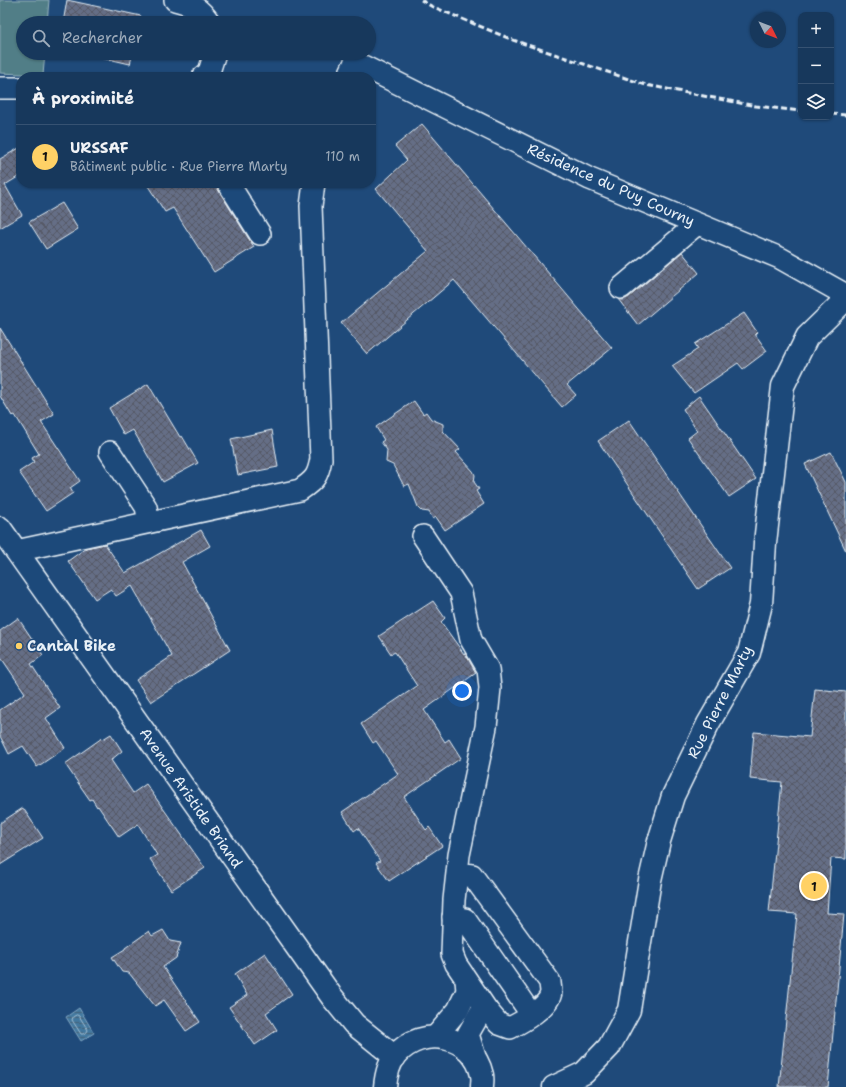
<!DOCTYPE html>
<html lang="fr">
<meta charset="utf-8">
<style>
body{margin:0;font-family:"Shantell Sans",sans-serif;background:#203f62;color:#f1f3f6}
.controls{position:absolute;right:12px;top:12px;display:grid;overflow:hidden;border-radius:8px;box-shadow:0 1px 3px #0004}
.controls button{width:36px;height:36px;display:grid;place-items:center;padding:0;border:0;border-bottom:1px solid #365272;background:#17385c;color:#f1f3f6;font:20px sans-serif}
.compass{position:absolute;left:750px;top:12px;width:36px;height:36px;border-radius:50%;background:#17385c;box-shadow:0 1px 3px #0004;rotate:132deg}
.you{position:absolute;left:462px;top:691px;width:14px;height:14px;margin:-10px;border:3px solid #fff;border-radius:50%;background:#1a73e8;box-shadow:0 0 0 6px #1a73e833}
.badge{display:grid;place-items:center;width:26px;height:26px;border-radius:50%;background:#ffd166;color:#111;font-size:13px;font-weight:700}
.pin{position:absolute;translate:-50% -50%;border:2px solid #fff;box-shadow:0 1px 4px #0006}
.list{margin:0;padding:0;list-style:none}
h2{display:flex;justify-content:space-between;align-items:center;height:52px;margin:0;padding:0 16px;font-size:17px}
h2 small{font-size:13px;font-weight:400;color:#9eacbb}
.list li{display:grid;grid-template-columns:26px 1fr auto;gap:12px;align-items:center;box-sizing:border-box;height:64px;padding:0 16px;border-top:1px solid #365272}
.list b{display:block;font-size:15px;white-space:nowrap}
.list p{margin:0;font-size:13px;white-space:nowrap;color:#9eacbb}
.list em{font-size:13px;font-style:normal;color:#9eacbb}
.icon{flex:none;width:22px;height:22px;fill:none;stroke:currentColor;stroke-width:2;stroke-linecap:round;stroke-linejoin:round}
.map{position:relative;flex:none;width:846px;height:1087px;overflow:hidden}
.search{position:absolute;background:#17385c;box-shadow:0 1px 3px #0004;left:16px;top:16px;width:360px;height:44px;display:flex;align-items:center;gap:10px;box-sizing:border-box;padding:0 14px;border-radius:22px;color:#9eacbb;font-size:15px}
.panel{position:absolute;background:#17385c;box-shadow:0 1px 3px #0004;left:16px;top:72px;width:360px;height:116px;border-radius:16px}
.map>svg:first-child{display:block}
.grass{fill:#517e87;stroke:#9cb8c0}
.water{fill:url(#water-rules);stroke:#84a8c3}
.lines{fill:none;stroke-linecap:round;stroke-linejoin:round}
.shore{stroke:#a6c1d4;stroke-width:1}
.building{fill:url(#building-cross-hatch);stroke:#e8f1f8}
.street-casing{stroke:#e8f1f8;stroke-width:24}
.secondary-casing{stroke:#e8f1f8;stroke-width:25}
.street{stroke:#1f4a7a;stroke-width:21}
.secondary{stroke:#1f4a7a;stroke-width:22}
.rail{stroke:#e8f1f8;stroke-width:3;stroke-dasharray:6 3;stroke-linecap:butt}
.poi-dot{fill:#ffd166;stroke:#1f4a7a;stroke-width:1.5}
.labels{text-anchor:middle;stroke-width:3;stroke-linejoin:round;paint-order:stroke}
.street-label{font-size:15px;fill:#e8f1f8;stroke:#1f4a7a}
.poi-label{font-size:15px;font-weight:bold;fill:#e8f1f8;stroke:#1f4a7a;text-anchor:start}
</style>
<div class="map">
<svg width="846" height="1087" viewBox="0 0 846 1087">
<defs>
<pattern id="water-rules" width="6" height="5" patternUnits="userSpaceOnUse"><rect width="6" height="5" fill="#42789f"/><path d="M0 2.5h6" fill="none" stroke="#446279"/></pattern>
<pattern id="building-cross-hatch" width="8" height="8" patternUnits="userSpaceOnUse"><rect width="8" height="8" fill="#656e86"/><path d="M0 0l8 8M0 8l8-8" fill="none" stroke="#545965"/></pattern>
</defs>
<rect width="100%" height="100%" fill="#1f4a7a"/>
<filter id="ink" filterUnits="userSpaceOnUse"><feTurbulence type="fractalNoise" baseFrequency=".025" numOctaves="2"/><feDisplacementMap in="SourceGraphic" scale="8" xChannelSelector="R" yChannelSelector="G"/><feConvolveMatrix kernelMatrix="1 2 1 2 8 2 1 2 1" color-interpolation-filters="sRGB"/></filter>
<g filter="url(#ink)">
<path class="grass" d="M 0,0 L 49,0 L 47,23 L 23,23 L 23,53 L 45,53 L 43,75 L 0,73 Z"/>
<path class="water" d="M 79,1008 L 94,1033 L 81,1041 L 66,1017 Z"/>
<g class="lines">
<path class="shore" d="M 77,1015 L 79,1016 L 88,1030 L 87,1032 L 83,1034 L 81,1034 L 72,1020 L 73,1017 Z"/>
</g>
<g class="building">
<path d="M 67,0 L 141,16 L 139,23 L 63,23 Z"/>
<path d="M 83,53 L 133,53 L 130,64 Z"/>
<path d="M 422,124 L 612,348 L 567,385 L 576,395 L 562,407 L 454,280 L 367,354 L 341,323 L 428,251 L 376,189 L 407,160 L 395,146 Z"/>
<path d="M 21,147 L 21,175 L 5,185 L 22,215 L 0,228 L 0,159 Z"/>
<path d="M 146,183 L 214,183 L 254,247 L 214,272 L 173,208 L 165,212 Z"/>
<path d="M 62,203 L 78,229 L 46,249 L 29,222 Z"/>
<path d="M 682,252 L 699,273 L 638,325 L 618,299 L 623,300 L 629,297 Z"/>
<path d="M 744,313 L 757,332 L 755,334 L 767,351 L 743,369 L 738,363 L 694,393 L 672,366 L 698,349 L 695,344 Z"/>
<path d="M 0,328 L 54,414 L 41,422 L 80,481 L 70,488 L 73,493 L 46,511 L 19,472 L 34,462 L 32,458 L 39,454 L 15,415 L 12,416 L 0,396 Z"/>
<path d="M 148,384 L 180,437 L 182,436 L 198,463 L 163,482 L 133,430 L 124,435 L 109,408 Z"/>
<path d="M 699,396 L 756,479 L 729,497 L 688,438 L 697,431 L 683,409 Z"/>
<path d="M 414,401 L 423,414 L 426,412 L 431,419 L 443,424 L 443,431 L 460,449 L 456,452 L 473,471 L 475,475 L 474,482 L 479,489 L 476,491 L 484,504 L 445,530 L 436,517 L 433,519 L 429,512 L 422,511 L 418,507 L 409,484 L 404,486 L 393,465 L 386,462 L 387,450 L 381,442 L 384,440 L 376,427 Z"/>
<path d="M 629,420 L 730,568 L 698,589 L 598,441 Z"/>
<path d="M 272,430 L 278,467 L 238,475 L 231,439 Z"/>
<path d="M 831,452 L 846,482 L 846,551 L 805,464 Z"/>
<path d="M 201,530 L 210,546 L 182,562 L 230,650 L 151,702 L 136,680 L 172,656 L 132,586 L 116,596 L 111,589 L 95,599 L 68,561 L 86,548 L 105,544 L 125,573 Z"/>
<path d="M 433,601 L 445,618 L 441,622 L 464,654 L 465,653 L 476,673 L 424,710 L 445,742 L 449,739 L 461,758 L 404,797 L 426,830 L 429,827 L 442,846 L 389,881 L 376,863 L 380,861 L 358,828 L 354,831 L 342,812 L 398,774 L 376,741 L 373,743 L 361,724 L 417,686 L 395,652 L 391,654 L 379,636 Z"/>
<path d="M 18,618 L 43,655 L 31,664 L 60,708 L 46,718 L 65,748 L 37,767 L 23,746 L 9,754 L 0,736 L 0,710 L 25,693 L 0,656 L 0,631 Z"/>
<path d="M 815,689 L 846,692 L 846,859 L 831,858 L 827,913 L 844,914 L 828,1087 L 779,1087 L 797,914 L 769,912 L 782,782 L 750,779 L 754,732 L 810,737 Z"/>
<path d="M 111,734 L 122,751 L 111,760 L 133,793 L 146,784 L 205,868 L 171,890 L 150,859 L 157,855 L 138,824 L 119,837 L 98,806 L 97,807 L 92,799 L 90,800 L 65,764 L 102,738 L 103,739 Z"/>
<path d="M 23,808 L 43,838 L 0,865 L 0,823 Z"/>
<path d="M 163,930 L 170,941 L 181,943 L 176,958 L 163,967 L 200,1022 L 186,1031 L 164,1000 L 155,1006 L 129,973 L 122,972 L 112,957 L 125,949 L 125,948 L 149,931 L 152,936 Z"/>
<path d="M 265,953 L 292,994 L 266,1013 L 277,1030 L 255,1045 L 229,1007 L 247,995 L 235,974 Z"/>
</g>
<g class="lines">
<defs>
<g id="street">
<path d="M 175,0 C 192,4 200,8 210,23"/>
<path d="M 203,77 L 209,72 L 215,53"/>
<path d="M 348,77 L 355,62 L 590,179 L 780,258 L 846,295"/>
<path d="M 0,88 L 21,88"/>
<path d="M 228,183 L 260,234"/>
<path d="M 621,288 L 697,224"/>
<path d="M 110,452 L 146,507 L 149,522"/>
<path d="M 423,536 L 461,593 L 471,640 L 488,669 L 490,688 L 486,727 L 459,855 L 454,900 L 452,954 L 456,964 L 487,1010 L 499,1024 L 510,1028 C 522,1022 550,1006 551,992 C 551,989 550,985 550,982 L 472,875 L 457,873"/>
<path d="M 16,551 L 300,490 C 315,480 318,476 321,459 L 311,206 L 314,183"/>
<path d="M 453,917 L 465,919 L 531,1014"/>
<path d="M 436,1036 L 458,1010 L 467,991 L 466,980"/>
<path d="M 476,1060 L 468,1034 L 480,1013 L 487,1010"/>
</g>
<g id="secondary">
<path d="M 0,528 L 332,997 L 354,1024 L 395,1057"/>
<path d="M 385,1087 C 386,1076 388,1064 396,1055 C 422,1025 473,1034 482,1075 C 483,1079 482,1083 482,1087"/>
<path d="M 554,1087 L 584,1073 L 609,1047 L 629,1010 L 650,880 L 659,841 L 673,796 L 708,724 L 749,653 L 761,604 L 765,543 L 783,386 L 807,337 L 846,299"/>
</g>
</defs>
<use href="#street" class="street-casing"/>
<use href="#secondary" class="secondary-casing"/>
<use href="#street" class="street"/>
<use href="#secondary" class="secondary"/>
<g class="rail">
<path d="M 421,0 L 431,6 L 513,40 L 646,85 L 756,106 L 801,111"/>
<path d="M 831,114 L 846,115"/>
</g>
</g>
</g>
<circle class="poi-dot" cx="19" cy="646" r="4"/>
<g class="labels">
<g class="street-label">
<text transform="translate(611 185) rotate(24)" y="5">Résidence du Puy Courny</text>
<text transform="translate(720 702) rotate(-63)" y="5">Rue Pierre Marty</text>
<text transform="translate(191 798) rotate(55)" y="5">Avenue Aristide Briand</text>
</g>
<g class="poi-label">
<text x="27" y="651">Cantal Bike</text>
</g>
</g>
</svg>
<div class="controls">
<button>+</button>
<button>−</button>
<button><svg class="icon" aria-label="layers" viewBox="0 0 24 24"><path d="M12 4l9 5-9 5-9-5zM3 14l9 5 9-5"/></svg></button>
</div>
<svg class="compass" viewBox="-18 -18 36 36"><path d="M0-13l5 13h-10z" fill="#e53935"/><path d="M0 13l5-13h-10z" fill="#9eacbb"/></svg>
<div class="you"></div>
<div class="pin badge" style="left:814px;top:886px">1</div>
<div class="search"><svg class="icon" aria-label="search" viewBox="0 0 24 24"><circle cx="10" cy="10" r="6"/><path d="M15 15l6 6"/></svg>Rechercher</div>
<section class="panel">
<h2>À proximité<small></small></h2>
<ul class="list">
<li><span class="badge">1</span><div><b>URSSAF</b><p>Bâtiment public · Rue Pierre Marty</p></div><em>110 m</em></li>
</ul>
</section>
</div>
